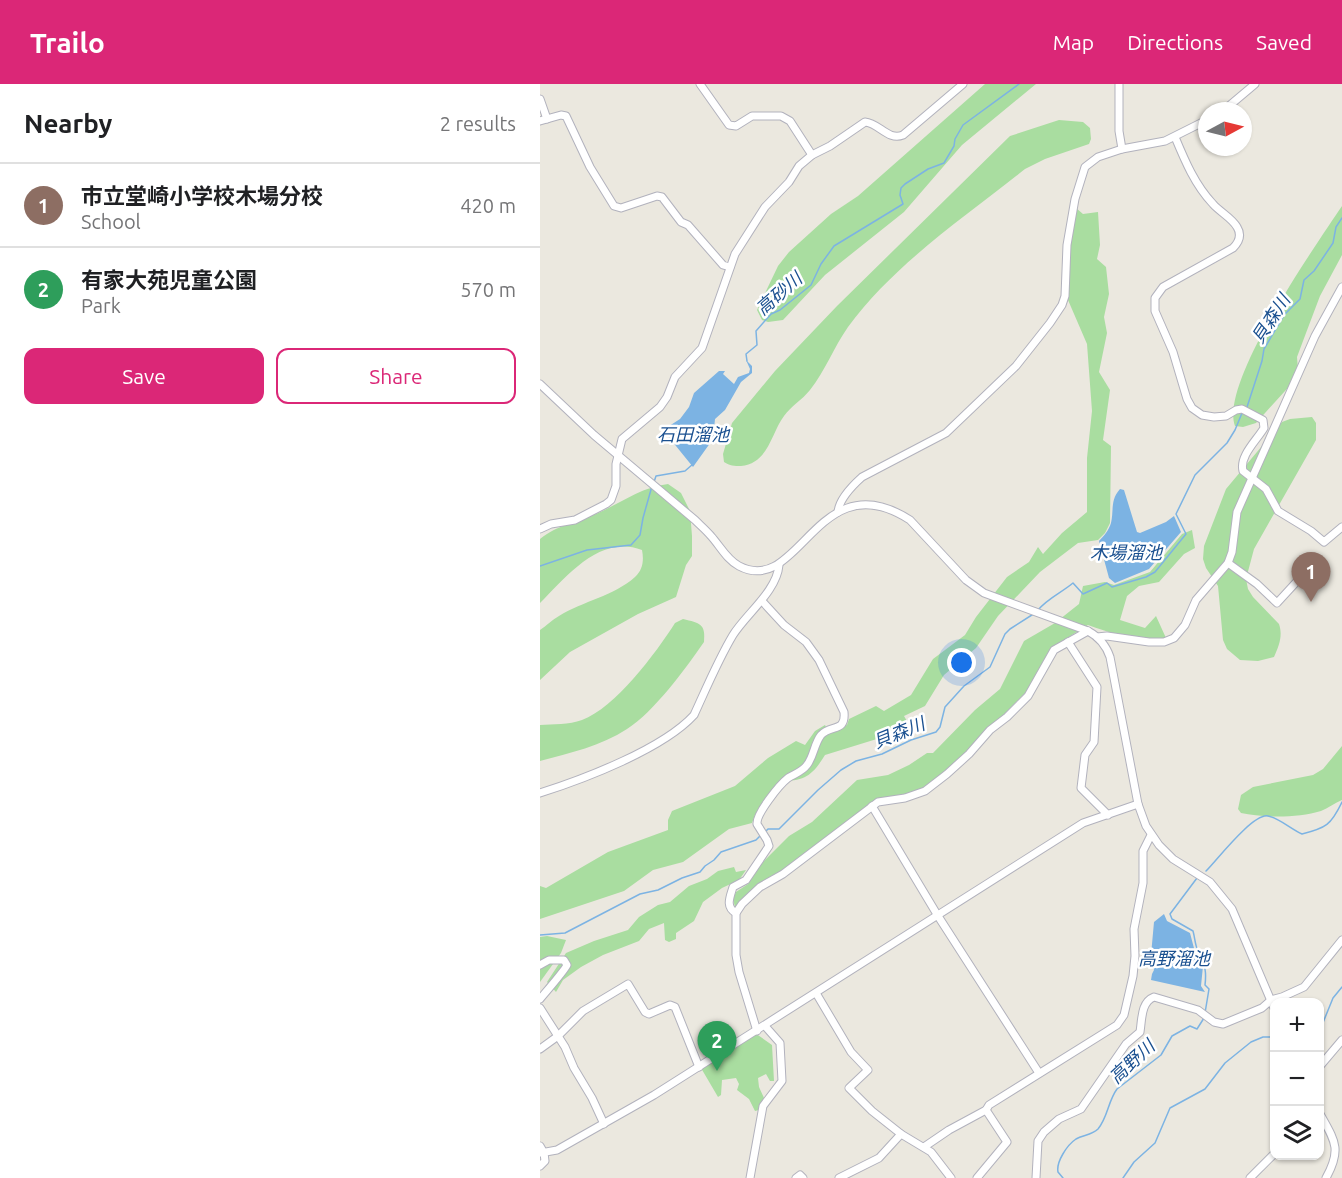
<!DOCTYPE html>
<meta charset="utf-8">
<style>
body{margin:0;font-family:Ubuntu,"Noto Sans JP",sans-serif;background:#f2f2f2;color:#202124}
.controls{position:absolute;right:18px;bottom:18px;display:grid;overflow:hidden;border-radius:12px;box-shadow:0 2px 4px #0004}
.controls button{width:54px;height:54px;display:grid;place-items:center;padding:0;border:0;border-bottom:2px solid #e0e0e0;background:#fff;color:#202124;font:30px sans-serif}
.compass{position:absolute;left:658px;top:18px;width:54px;height:54px;border-radius:50%;background:#fff;box-shadow:0 2px 4px #0004;rotate:83deg}
.you{position:absolute;left:422px;top:579px;width:21px;height:21px;margin:-15px;border:4px solid #fff;border-radius:50%;background:#1a73e8;box-shadow:0 0 0 9px #1a73e833}
.badge{display:grid;place-items:center;width:39px;height:39px;border-radius:50%;background:#db2777;color:#fff;font-size:20px;font-weight:700}
.pin{position:absolute;translate:-50% -50px;filter:drop-shadow(0 2px 3px #0008)}
.pin::after{content:'';position:absolute;top:32px;width:21px;height:18px;background:inherit;clip-path:polygon(0 0,100% 0,50% 100%)}
.list{margin:0;padding:0;list-style:none}
h2{display:flex;justify-content:space-between;align-items:center;height:78px;margin:0;padding:0 24px;font-size:26px}
h2 small{font-size:20px;font-weight:400;color:#757577}
.list li{display:grid;grid-template-columns:39px 1fr auto;gap:18px;align-items:center;box-sizing:border-box;height:84px;padding:0 24px;border-top:2px solid #e0e0e0}
.list b{display:block;font-size:22px;white-space:nowrap}
.list p{margin:0;font-size:20px;white-space:nowrap;color:#757577}
.list em{font-size:20px;font-style:normal;color:#757577}
.actions{display:flex;gap:12px;padding:18px 24px}
.actions a{flex:1;padding:14px 0;border:2px solid #db2777;border-radius:12px;text-align:center;font-size:21px;color:#db2777}
.actions .main{background:#db2777;color:#fff}
.icon{flex:none;width:33px;height:33px;fill:none;stroke:currentColor;stroke-width:2;stroke-linecap:round;stroke-linejoin:round}
.map{position:relative;flex:none;width:802px;height:1094px;overflow:hidden}
header{display:flex;align-items:center;gap:36px;box-sizing:border-box;height:84px;padding:0 30px;background:#db2777;color:#fff}
header strong{font-size:28px}
nav{display:flex;gap:33px;margin-inline-start:auto;font-size:21px}
main{display:flex}
aside{flex:1;background:#fff}
.map>svg:first-child{display:block}
.green{fill:#a9dda0}
.water{fill:#7cb3e3}
.lines{fill:none;stroke-linecap:round;stroke-linejoin:round}
.stream{stroke:#7cb3e3;stroke-width:1.5}
.minor-casing{stroke:#b2b2bd;stroke-width:9}
.minor{stroke:#fff;stroke-width:7}
.labels{text-anchor:middle;stroke-width:5;stroke-linejoin:round;paint-order:stroke}
.water-label{font-size:18px;font-style:italic;fill:#1a5090;stroke:#fff}
</style>
<header>
<strong>Trailo</strong>
<nav><a>Map</a><a>Directions</a><a>Saved</a></nav>
</header>
<main>
<aside>
<h2>Nearby<small>2 results</small></h2>
<ul class="list">
<li><span class="badge" style="background:#8d6e63">1</span><div><b>市立堂崎小学校木場分校</b><p>School</p></div><em>420 m</em></li>
<li><span class="badge" style="background:#2e9e5b">2</span><div><b>有家大苑児童公園</b><p>Park</p></div><em>570 m</em></li>
</ul>
<div class="actions"><a class="main">Save</a><a>Share</a></div>
</aside>
<div class="map">
<svg width="802" height="1094" viewBox="0 0 802 1094">
<rect width="100%" height="100%" fill="#ebe8df"/>
<g class="green">
<path d="M 445,0 L 496,0 L 422,61 L 364,128 L 285,191 L 243,236 L 228,238 L 222,236 L 217,226 L 238,182 L 249,168 L 291,130 L 318,112 Z"/>
<path d="M 519,36 L 543,38 L 550,44 L 551,55 L 549,60 L 505,75 L 485,85 C 424,134 355,179 308,243 C 294,263 285,287 270,306 C 262,316 251,322 244,332 C 231,349 229,379 201,382 C 194,382 190,382 184,378 L 183,370 L 192,339 L 235,287 L 297,222 L 470,52 Z"/>
<path d="M 802,122 L 802,171 L 780,212 L 766,249 L 757,273 L 758,286 L 755,296 L 716,339 L 703,343 L 695,342 C 679,299 776,161 802,122 Z"/>
<path d="M 536,124 L 543,130 L 558,128 L 560,161 L 557,175 L 566,183 L 569,210 L 564,233 L 567,249 L 559,288 L 570,306 L 563,356 L 571,362 L 570,439 L 565,449 L 558,456 L 538,459 L 500,488 L 458,532 L 436,564 L 404,591 L 385,622 L 364,632 L 368,639 L 340,654 L 285,671 C 272,692 265,697 240,697 L 215,731 L 212,739 L 189,745 L 143,778 L 113,786 L 84,807 L 0,835 L 0,802 L 6,804 L 68,768 L 128,746 L 128,736 L 132,727 L 195,702 L 228,674 L 256,657 L 265,661 L 275,647 L 285,641 L 289,649 L 307,641 L 309,635 L 336,622 L 344,627 L 371,611 L 393,575 L 425,551 L 436,533 L 467,493 L 489,478 L 498,463 L 503,470 L 522,449 L 547,428 L 547,374 L 552,327 L 547,260 L 528,216 L 531,156 Z"/>
<path d="M 772,333 L 776,339 L 776,356 L 714,465 L 706,495 L 708,505 L 713,513 L 739,540 C 743,552 739,562 734,573 L 718,577 L 700,576 L 687,565 L 683,556 L 678,502 L 666,484 L 663,475 L 664,462 L 686,405 L 742,338 L 750,335 Z"/>
<path d="M 128,400 L 141,409 L 150,427 L 152,452 L 152,472 L 146,481 L 136,513 L 98,530 L 30,568 L 0,596 L 0,546 C 6,542 12,536 19,532 C 43,517 74,512 95,493 C 103,486 104,476 102,466 C 60,450 27,492 0,519 L 0,455 C 20,440 30,441 51,432 C 77,422 100,403 128,400 Z"/>
<path d="M 652,446 L 655,464 L 644,470 L 619,498 L 599,502 L 587,512 L 580,536 L 605,544 L 616,532 L 626,554 C 599,558 573,550 548,541 L 511,564 L 486,608 L 415,680 L 383,704 L 365,711 L 337,715 L 241,788 L 220,801 L 195,823 L 193,815 L 196,808 L 208,800 L 219,782 L 249,752 L 272,738 L 317,696 L 348,691 L 369,681 L 387,669 L 393,669 L 435,626 L 460,605 L 484,557 L 515,539 L 539,520 L 543,502 L 565,498 L 574,501 L 610,488 L 642,450 Z"/>
<path d="M 143,535 C 160,539 166,540 164,558 C 146,584 114,628 87,645 C 61,662 30,669 0,677 L 0,641 C 13,640 29,641 42,636 C 75,624 116,569 135,539 Z"/>
<path d="M 802,662 L 802,716 C 795,719 788,724 781,727 C 758,734 724,734 701,729 L 698,725 L 701,711 L 713,703 L 773,691 L 783,685 Z"/>
<path d="M 194,783 L 196,788 L 206,786 L 199,796 L 182,804 L 163,818 L 154,837 L 136,849 L 136,855 L 129,858 L 125,856 L 124,839 L 109,845 L 99,857 L 63,871 L 41,883 L 23,896 L 16,908 L 7,898 L 26,869 L 54,857 L 88,846 L 99,833 L 118,821 L 130,818 L 149,802 L 167,795 L 178,787 Z"/>
<path d="M 7,852 L 26,856 L 21,869 L 0,898 L 0,853 Z"/>
<path d="M 215,949 L 232,961 L 234,997 L 230,997 L 226,990 L 218,994 L 219,1003 L 224,1014 L 219,1026 L 215,1027 L 209,1015 L 197,1006 L 199,1000 L 196,994 L 182,996 L 181,1011 L 178,1013 L 161,984 Z"/>
</g>
<g class="water">
<path d="M 206,276 L 212,282 L 212,289 L 201,298 L 185,326 L 175,335 L 173,355 L 153,383 L 123,346 L 140,335 L 149,323 L 154,309 L 179,287 L 185,287 L 183,290 L 194,300 L 198,293 L 209,289 L 210,285 Z"/>
<path d="M 580,405 L 584,406 L 597,448 L 600,449 L 626,438 L 634,432 L 641,448 L 609,485 L 575,499 L 569,494 L 559,457 C 564,452 569,446 571,439 C 574,426 570,416 580,405 Z"/>
<path d="M 624,830 L 627,837 L 650,849 L 655,868 L 663,882 L 661,902 L 665,908 L 611,896 L 612,890 L 614,886 L 611,871 L 614,838 Z"/>
</g>
<g class="lines">
<g class="stream">
<path d="M 207,277 L 206,270 L 217,261 L 216,247 L 231,230 L 240,226 L 271,201 L 281,180 L 294,162 L 363,120 L 360,111 L 361,104 L 365,100 L 388,85 L 404,79 L 414,62 L 415,55 L 423,41 L 479,0"/>
<path d="M 707,323 L 722,277 L 724,265 L 744,231 L 760,215 L 764,196 L 774,187 L 793,159 L 796,143 L 802,134"/>
<path d="M 114,398 L 116,392 L 145,387 L 153,380"/>
<path d="M 0,482 L 47,466 L 91,461 L 100,451 L 103,434 L 112,402"/>
<path d="M 498,526 C 508,514 521,509 533,499 L 543,510 L 567,499 L 572,503 L 606,493 L 615,488 L 646,450 L 636,430 L 655,391 L 687,359 L 695,346 L 702,329"/>
<path d="M 225,748 L 228,745 L 239,745 L 278,706 L 301,686 L 316,677 L 342,670 L 371,656 L 396,648 L 400,643 L 405,623 L 424,602 L 450,583 L 465,550 L 470,545 L 495,529"/>
<path d="M 666,787 C 677,776 713,729 728,732 C 739,734 751,745 762,750 C 786,744 791,741 802,718"/>
<path d="M 657,794 L 630,830 L 632,835 L 653,847 C 655,854 655,861 658,867 C 664,882 667,884 665,901 L 669,905 L 665,929"/>
<path d="M 0,851 L 25,849 L 100,810 L 118,806 L 142,794 L 160,788 L 165,782 L 174,776 L 181,768 L 216,756 L 221,751"/>
<path d="M 780,946 L 793,914 L 802,903"/>
<path d="M 523,1094 L 518,1088 C 516,1078 527,1061 536,1055 C 543,1051 552,1051 558,1045 C 568,1033 568,1017 577,1005 L 621,971 L 632,952 L 650,942 L 657,945 L 664,934"/>
<path d="M 583,1094 L 594,1078 L 615,1059 L 630,1024 L 665,1005 L 685,979 L 711,958 L 723,953 L 734,953"/>
</g>
<defs>
<g id="minor">
<path d="M 160,0 L 189,41 L 196,42 L 212,32 L 241,32 L 250,37 L 272,71"/>
<path d="M 579,0 L 579,47 L 582,65"/>
<path d="M 0,15 L 7,35"/>
<path d="M 683,27 L 715,0"/>
<path d="M 0,37 L 21,31 L 26,32 L 50,83 L 74,122 L 81,124 L 117,112 L 122,113 L 141,138 L 148,141 L 183,181 L 190,183"/>
<path d="M 635,53 C 645,77 655,101 673,120 C 680,128 692,134 697,143 C 702,151 699,158 693,164 L 623,203 L 615,214 L 615,227 L 633,268 L 647,315 L 652,324 L 662,331 L 674,333 L 686,332 L 696,326 L 702,325 L 723,336 L 724,344 C 717,356 699,372 703,387 L 726,405 L 738,427 L 771,447 L 784,458 L 802,443"/>
<path d="M 0,300 L 54,351 L 155,436 C 160,441 166,446 171,452 C 180,462 187,476 199,482 C 260,514 277,376 370,436 L 426,496 L 444,509 L 548,547 C 559,553 566,561 570,573 L 598,720 L 606,742 L 619,761 L 633,775 L 670,798 L 692,825 L 734,924"/>
<path d="M 298,428 C 299,415 312,402 322,393 L 406,349 L 476,282 L 510,239 L 522,221 L 525,212 L 527,161 L 535,115 L 545,83 L 558,73 L 582,65 L 625,57 L 667,36"/>
<path d="M 0,445 L 11,440 L 35,436 L 66,420 L 71,416 L 76,402 L 76,380 L 82,355 L 120,323 L 127,313 L 135,293 L 162,264 L 195,170 L 225,123 L 249,98 L 259,82 L 272,71 L 290,62 L 325,38 C 339,39 348,57 363,51 L 423,0"/>
<path d="M 688,479 L 717,500 L 737,519 L 760,494"/>
<path d="M 557,553 L 567,552 L 609,558 L 624,558 L 634,554 L 645,541 L 656,516 L 688,479 L 692,468 L 697,428 L 775,252 L 802,203"/>
<path d="M 528,558 L 557,603 L 554,658 L 545,671 L 541,704 L 568,731"/>
<path d="M 0,709 C 44,695 123,665 154,631 C 166,605 178,576 193,551 C 206,530 237,507 239,481"/>
<path d="M 332,722 L 398,832 L 499,989"/>
<path d="M 196,829 C 185,823 190,813 193,803 L 206,796 L 229,762 L 227,756 L 217,740 C 216,730 239,701 248,694 C 254,690 262,688 267,681 C 274,672 274,660 281,651 C 291,640 306,649 304,628 L 279,576 L 266,558 L 244,541 L 222,517"/>
<path d="M 0,881 L 9,876 L 24,876 L 27,881 C 25,886 5,909 0,915"/>
<path d="M 276,909 L 311,968 L 328,986 L 309,1004 L 332,1027 L 361,1050 L 391,1068 L 411,1094"/>
<path d="M 0,924 L 25,963 L 34,984 L 52,1014 L 64,1040"/>
<path d="M 217,947 L 199,888 L 196,871 L 196,829 L 202,820 L 220,803 L 243,790 L 338,718 L 365,714 L 385,707 L 407,690 L 429,670 L 450,646 L 467,633 L 488,612 L 514,566 L 548,547"/>
<path d="M 0,965 L 18,952 L 43,927 L 88,900 L 105,928 L 109,930 L 130,921 L 135,923 L 159,983"/>
<path d="M 780,982 L 802,956"/>
<path d="M 780,1030 C 795,1057 802,1065 786,1094"/>
<path d="M 0,1062 L 4,1069 L 5,1077 L 0,1082"/>
<path d="M 384,1063 L 409,1046 L 446,1026 L 449,1021 L 577,941 L 584,931 L 593,892 L 595,872 L 594,845 L 603,799 L 603,767 L 611,751"/>
<path d="M 0,1069 L 17,1066 L 114,1011 L 543,739 L 598,720"/>
<path d="M 210,1094 L 223,1022 L 242,997 L 240,959 L 225,942"/>
<path d="M 256,1094 L 260,1091 L 263,1094"/>
<path d="M 299,1094 L 339,1074 L 361,1050"/>
<path d="M 437,1094 L 467,1058 L 446,1026"/>
<path d="M 496,1094 L 498,1057 L 504,1048 L 519,1035 L 541,1025 L 586,960 L 600,948 C 602,935 601,918 614,913 L 658,926 L 674,938 L 683,940 L 722,924 L 731,916 L 742,913 L 764,903 L 802,856"/>
<path d="M 710,1094 L 734,1070"/>
</g>
</defs>
<use href="#minor" class="minor-casing"/>
<use href="#minor" class="minor"/>
</g>
<g class="labels">
<g class="water-label">
<text transform="translate(239 210) rotate(-41)" y="6">高砂川</text>
<text transform="translate(731 235) rotate(-57)" y="6">貝森川</text>
<text x="153" y="357">石田溜池</text>
<text x="586" y="475">木場溜池</text>
<text transform="translate(359 649) rotate(-22)" y="6">貝森川</text>
<text x="634" y="881">高野溜池</text>
<text transform="translate(592 978) rotate(-43)" y="6">高野川</text>
</g>
</g>
</svg>
<div class="controls">
<button>+</button>
<button>−</button>
<button><svg class="icon" aria-label="layers" viewBox="0 0 24 24"><path d="M12 4l9 5-9 5-9-5zM3 14l9 5 9-5"/></svg></button>
</div>
<svg class="compass" viewBox="-18 -18 36 36"><path d="M0-13l5 13h-10z" fill="#e53935"/><path d="M0 13l5-13h-10z" fill="#757577"/></svg>
<div class="you"></div>
<div class="pin badge" style="left:771px;top:518px;background:#8d6e63">1</div>
<div class="pin badge" style="left:177px;top:987px;background:#2e9e5b">2</div>
</div>
</main>
